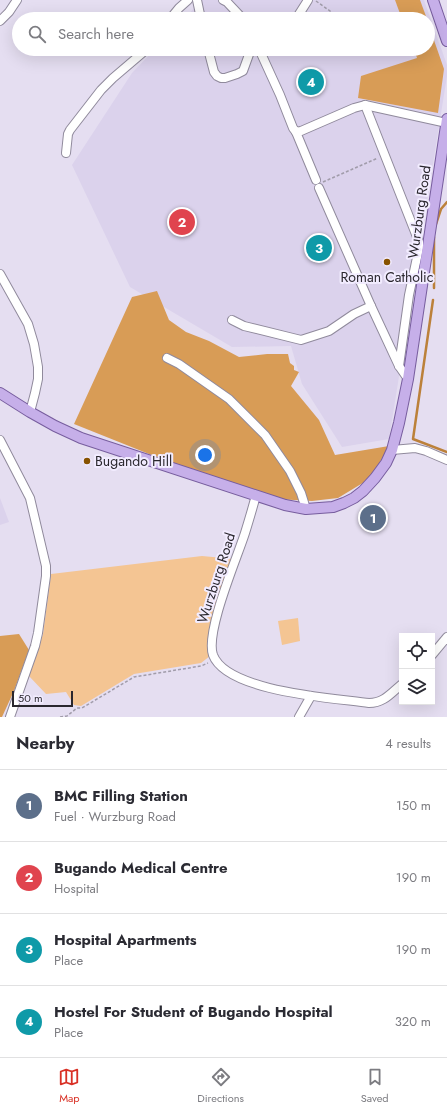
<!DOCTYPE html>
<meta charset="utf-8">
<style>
body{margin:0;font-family:Jost,sans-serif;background:#f7f7f7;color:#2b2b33}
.controls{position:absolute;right:12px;bottom:12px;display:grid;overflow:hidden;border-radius:0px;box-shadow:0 4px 16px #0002}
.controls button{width:36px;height:36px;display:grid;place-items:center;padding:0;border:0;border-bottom:1px solid #e1e1e2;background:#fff;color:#2b2b33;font:20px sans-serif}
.scale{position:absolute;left:12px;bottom:10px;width:61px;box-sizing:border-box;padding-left:4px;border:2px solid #2a272e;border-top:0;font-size:11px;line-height:14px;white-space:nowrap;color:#2a272e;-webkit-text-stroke:3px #f2ecff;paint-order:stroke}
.you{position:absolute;left:205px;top:455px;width:14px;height:14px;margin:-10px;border:3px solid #fff;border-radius:50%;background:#1a73e8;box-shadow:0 0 0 6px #1a73e833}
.badge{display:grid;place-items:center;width:26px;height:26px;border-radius:50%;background:#d93025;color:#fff;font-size:13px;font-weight:700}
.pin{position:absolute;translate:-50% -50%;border:2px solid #fff;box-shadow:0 1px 4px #0006}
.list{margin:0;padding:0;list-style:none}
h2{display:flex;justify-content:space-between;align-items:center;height:52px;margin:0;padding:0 16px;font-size:17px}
h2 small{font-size:13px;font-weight:400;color:#7c7c81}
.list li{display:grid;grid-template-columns:26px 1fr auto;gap:12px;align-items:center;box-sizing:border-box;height:72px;padding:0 16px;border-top:1px solid #e1e1e2}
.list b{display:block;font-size:15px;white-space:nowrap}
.list p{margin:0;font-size:13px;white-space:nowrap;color:#7c7c81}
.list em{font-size:13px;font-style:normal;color:#7c7c81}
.icon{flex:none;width:22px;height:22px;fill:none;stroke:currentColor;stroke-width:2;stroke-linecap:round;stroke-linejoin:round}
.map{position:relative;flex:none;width:447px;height:717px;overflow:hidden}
.search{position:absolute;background:#fff;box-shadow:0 4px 16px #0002;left:12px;right:12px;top:12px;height:44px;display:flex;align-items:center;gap:10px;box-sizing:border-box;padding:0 14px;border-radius:22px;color:#7c7c81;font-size:15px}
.sheet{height:340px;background:#fff}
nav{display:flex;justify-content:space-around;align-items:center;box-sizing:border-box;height:56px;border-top:1px solid #e1e1e2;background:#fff;font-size:11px;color:#7c7c81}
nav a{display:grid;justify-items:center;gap:2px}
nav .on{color:#d93025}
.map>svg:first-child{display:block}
.built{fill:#dbd2ec}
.green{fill:#f4c593}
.forest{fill:#d89c56}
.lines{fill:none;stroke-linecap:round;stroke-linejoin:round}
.stream{stroke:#bc813a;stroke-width:2.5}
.minor-casing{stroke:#908a9c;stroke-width:10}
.major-casing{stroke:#775d9e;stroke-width:12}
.path{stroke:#a19caa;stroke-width:1.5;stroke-dasharray:3 2;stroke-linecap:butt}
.minor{stroke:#fff;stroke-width:8}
.major{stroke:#c6afe9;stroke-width:10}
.poi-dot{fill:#875200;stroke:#f2ecff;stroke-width:1.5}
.labels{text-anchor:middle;stroke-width:4;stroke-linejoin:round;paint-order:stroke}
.street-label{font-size:14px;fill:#2a272e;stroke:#f2ecff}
.poi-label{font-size:14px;fill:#2a272e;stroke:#f2ecff}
</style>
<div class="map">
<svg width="447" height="717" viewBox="0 0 447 717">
<rect width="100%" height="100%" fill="#e5def1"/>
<g class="built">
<path d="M 202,0 L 424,0 L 447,65 L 447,76 L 389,439 L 342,447 L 302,384 L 291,346 L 232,347 L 130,287 L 72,165 L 132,73 L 155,49 L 428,49 L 428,19 L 184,19 Z"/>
<path d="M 0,498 L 9,522 L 0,525 Z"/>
</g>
<g class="green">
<path d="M 202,556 L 234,559 L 210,656 L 201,663 L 134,674 L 81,706 L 74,705 L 66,692 L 46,694 L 29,676 L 43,634 L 51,574 Z"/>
<path d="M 298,618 L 300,641 L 282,645 L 278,621 Z"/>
</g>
<g class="forest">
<path d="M 395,0 L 420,0 L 427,19 L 402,19 Z"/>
<path d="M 428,23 L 444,69 L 438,113 L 358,98 L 361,76 L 417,58 L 414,49 L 428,49 Z"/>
<path d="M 157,291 L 169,320 L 186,332 L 209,341 L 239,357 L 267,354 L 288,354 L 290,363 L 294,366 L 294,370 L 299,372 L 291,386 L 319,420 L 335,455 L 389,446 L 371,478 L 338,498 L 312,501 L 276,499 L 189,470 L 74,424 L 132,297 Z"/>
<path d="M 19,634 L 29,650 L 14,691 L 2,717 L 0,717 L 0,636 Z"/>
</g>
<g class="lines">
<g class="stream">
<path d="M 436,224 L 441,209 L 447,202"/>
<path d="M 434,288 L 434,237"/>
<path d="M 433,300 L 413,439 L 447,452"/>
</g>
<defs>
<g id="minor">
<path d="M 197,0 L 201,19"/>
<path d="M 223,0 L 227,2 L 243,19"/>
<path d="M 170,19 L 179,8 L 188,0"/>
<path d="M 296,19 L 308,0"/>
<path d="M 0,21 L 9,12 L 17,0"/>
<path d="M 208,49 L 214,72 L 217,76 L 221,78 L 225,78 L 237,74 L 243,71 L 251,49"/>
<path d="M 259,49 L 280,95 L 293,128 L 296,132 L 301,131 L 354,108 L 365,105 L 447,123"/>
<path d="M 365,105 L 419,242 L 419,248 L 409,295 L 399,366"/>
<path d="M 296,132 L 316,180"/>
<path d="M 66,153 L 68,134 L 70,130 L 101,90 L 113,78 L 147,49"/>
<path d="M 319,188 L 371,306 L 399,366 L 408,379"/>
<path d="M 0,274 L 28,324 L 34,344 L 38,367 L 38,379 L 35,393 L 30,412"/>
<path d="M 232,320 L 244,326 L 301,340 L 329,331 L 354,314 L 371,306"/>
<path d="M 167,358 L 179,364 L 229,399 L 265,435 L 290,471 L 301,493 L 306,509"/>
<path d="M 0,440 L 30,498 L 46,566 L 46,576 L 38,633 L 35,646 L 10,717"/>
<path d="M 392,450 L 415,448 L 426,451 L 447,460"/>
<path d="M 256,495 C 253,507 249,520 245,533 C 237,558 205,632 213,655 C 227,692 334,698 369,703 C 384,703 391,693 402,684"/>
<path d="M 432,655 L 447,637"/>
<path d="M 299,717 L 311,696"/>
</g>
<g id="major">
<path d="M 433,0 L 447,41"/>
<path d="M 0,393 L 30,412 L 55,426 L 81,438 L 285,505 L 306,509 L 333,507 L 344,503 L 354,498 L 363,491 L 375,478 L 386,463 L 392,450 L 399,423 L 408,379 L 447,119"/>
</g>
</defs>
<use href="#minor" class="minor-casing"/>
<use href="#major" class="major-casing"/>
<g class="path">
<path d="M 316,1 L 330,11 L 338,19"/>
<path d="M 323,182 L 378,158"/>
<path d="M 60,717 L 67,716 L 77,708 L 82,708 L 134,677 L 201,666 L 208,663"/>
</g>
<use href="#minor" class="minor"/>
<use href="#major" class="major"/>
</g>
<g class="poi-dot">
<circle cx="387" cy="262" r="4"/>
<circle cx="87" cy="461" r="4"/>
</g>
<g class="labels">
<g class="street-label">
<text transform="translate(419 212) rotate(-82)" y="5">Wurzburg Road</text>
<text transform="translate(216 578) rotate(-72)" y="5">Wurzburg Road</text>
</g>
<g class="poi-label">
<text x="387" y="282">Roman Catholic</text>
<text x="95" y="466" text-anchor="start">Bugando Hill</text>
</g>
</g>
</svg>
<div class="controls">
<button><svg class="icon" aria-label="locate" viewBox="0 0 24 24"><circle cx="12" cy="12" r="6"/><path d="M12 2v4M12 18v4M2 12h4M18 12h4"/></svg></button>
<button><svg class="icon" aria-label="layers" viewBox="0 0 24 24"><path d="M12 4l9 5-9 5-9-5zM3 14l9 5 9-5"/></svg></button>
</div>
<div class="scale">50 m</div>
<div class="you"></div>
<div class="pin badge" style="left:373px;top:518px;background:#5c6f8a">1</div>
<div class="pin badge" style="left:182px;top:222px;background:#e0444e">2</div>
<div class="pin badge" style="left:319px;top:248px;background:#0f9aa8">3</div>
<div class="pin badge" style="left:311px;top:82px;background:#0f9aa8">4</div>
<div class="search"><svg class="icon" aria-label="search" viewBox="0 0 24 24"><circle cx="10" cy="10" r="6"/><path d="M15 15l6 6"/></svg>Search here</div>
</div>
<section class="sheet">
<h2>Nearby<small>4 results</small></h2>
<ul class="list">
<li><span class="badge" style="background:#5c6f8a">1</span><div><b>BMC Filling Station</b><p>Fuel · Wurzburg Road</p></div><em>150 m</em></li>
<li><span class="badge" style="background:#e0444e">2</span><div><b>Bugando Medical Centre</b><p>Hospital</p></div><em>190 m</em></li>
<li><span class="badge" style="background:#0f9aa8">3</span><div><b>Hospital Apartments</b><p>Place</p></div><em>190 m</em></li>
<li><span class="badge" style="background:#0f9aa8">4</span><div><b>Hostel For Student of Bugando Hospital</b><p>Place</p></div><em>320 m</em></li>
</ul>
</section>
<nav>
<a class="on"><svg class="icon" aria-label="map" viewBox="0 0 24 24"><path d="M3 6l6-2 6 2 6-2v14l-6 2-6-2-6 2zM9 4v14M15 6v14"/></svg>Map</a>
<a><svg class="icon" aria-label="directions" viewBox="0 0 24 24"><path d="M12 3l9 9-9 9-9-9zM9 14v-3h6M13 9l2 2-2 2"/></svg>Directions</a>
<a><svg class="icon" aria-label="saved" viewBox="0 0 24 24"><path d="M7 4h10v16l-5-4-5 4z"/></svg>Saved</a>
</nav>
